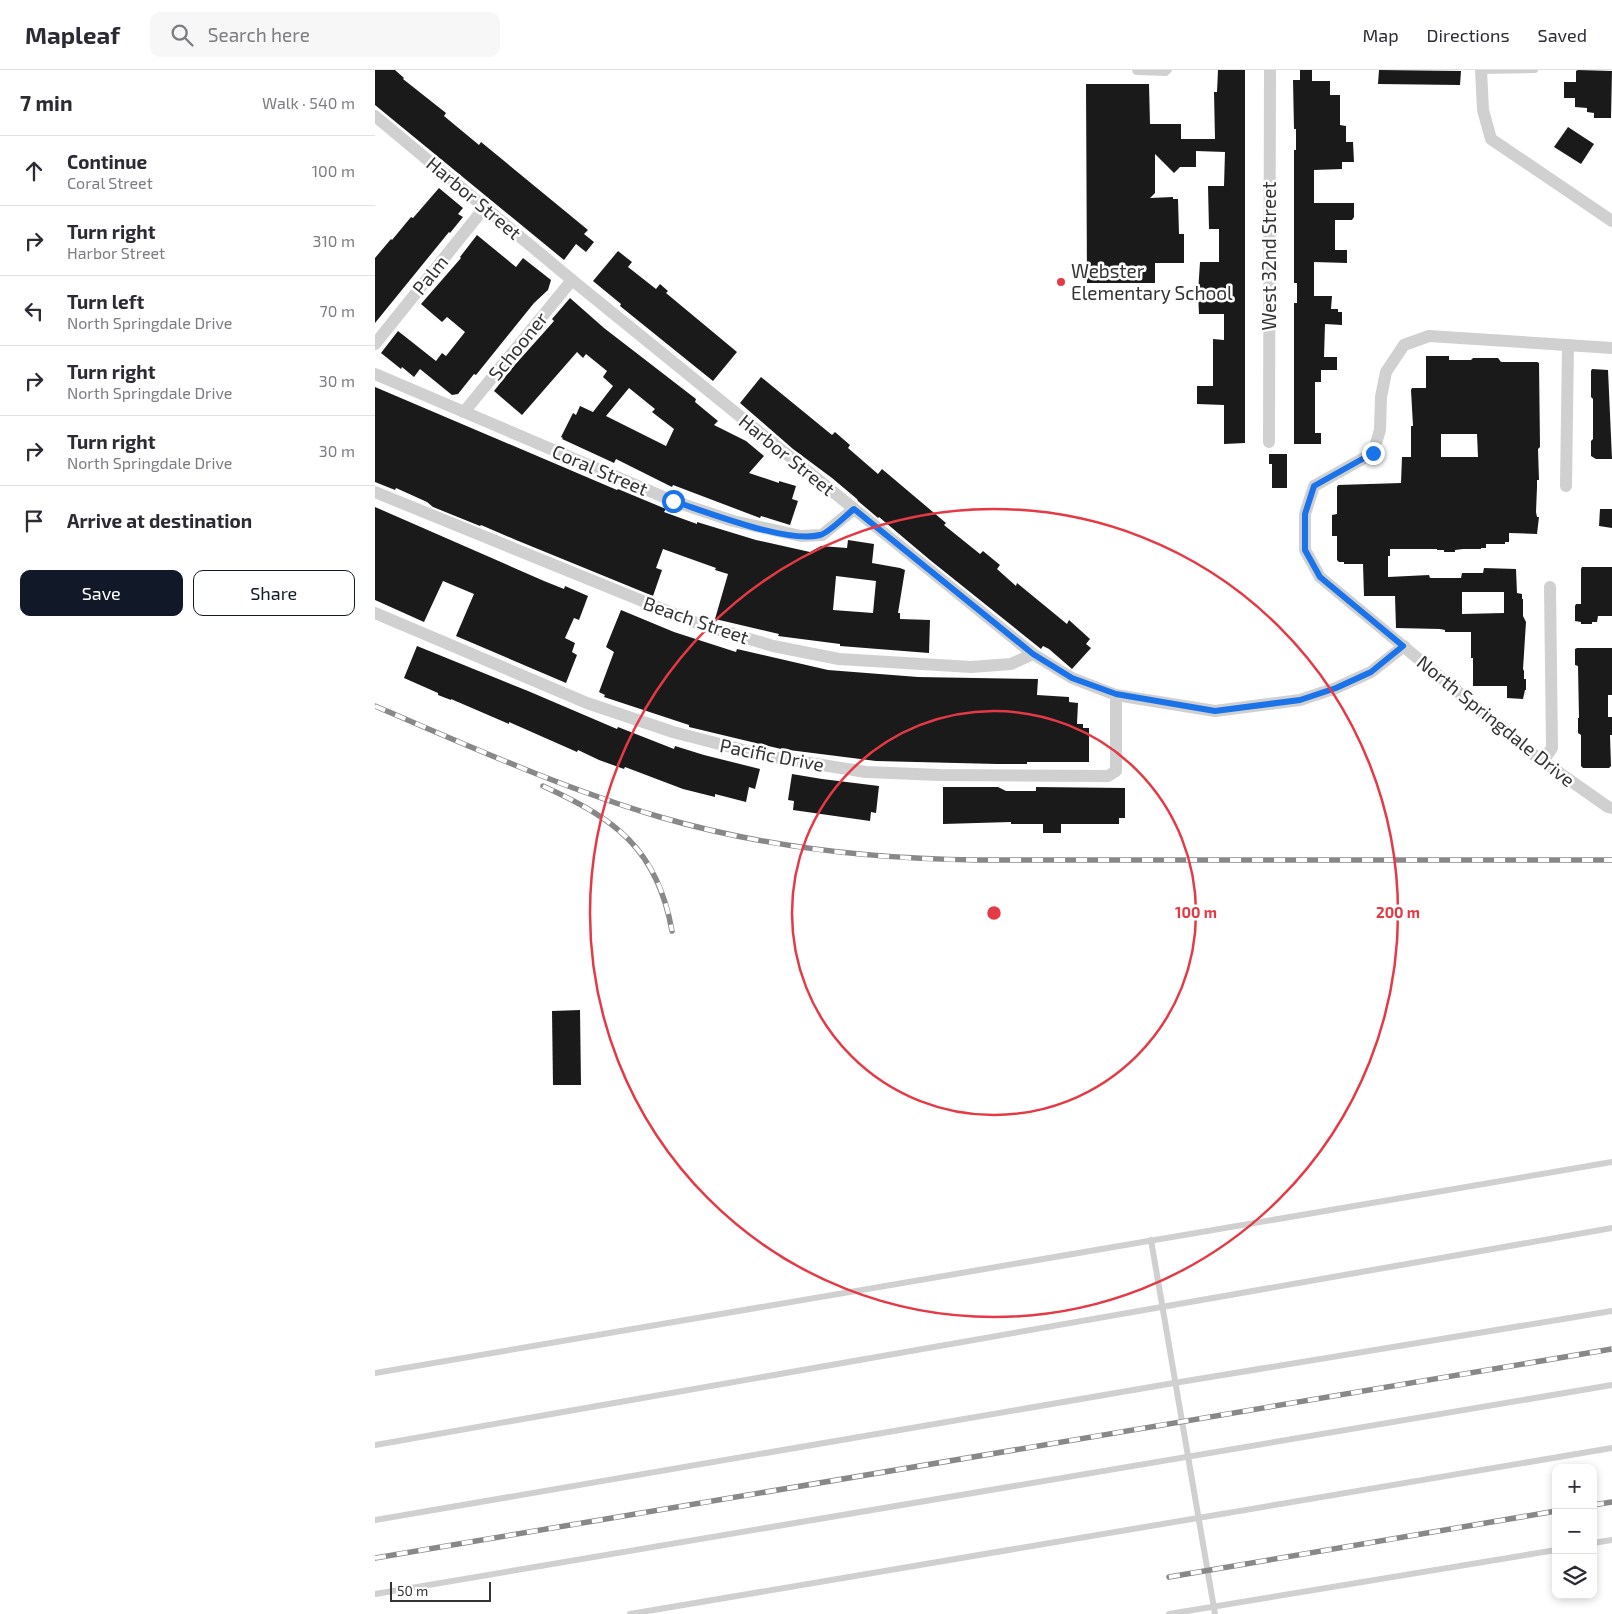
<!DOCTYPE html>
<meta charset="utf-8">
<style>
body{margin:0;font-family:"Exo 2",sans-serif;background:#f7f7f7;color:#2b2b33}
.controls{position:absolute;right:15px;bottom:15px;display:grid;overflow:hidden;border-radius:10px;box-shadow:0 2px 8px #0003}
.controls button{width:45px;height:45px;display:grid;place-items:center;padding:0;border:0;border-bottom:1px solid #e1e1e2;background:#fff;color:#2b2b33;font:25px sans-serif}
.scale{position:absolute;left:15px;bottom:12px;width:101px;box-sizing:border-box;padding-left:5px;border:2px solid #333;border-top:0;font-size:14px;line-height:18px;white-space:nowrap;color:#333;-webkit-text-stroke:4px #fff;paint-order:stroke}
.stop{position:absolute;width:15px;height:15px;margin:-11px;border:4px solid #1a73e8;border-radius:50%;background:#fff}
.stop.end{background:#1a73e8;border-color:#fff;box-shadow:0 1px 5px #0008}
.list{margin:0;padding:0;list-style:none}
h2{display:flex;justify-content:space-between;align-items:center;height:65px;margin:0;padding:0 20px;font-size:21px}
h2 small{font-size:16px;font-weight:400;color:#7c7c81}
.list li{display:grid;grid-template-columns:32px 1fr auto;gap:15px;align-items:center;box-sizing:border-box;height:70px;padding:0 20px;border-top:1px solid #e1e1e2}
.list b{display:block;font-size:19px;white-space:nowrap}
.list p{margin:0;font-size:16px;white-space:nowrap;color:#7c7c81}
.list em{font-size:16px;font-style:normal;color:#7c7c81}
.actions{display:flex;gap:10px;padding:15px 20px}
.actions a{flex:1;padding:11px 0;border:1px solid #111827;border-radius:10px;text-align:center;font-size:18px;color:#111827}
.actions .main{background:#111827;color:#fff}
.icon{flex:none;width:28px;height:28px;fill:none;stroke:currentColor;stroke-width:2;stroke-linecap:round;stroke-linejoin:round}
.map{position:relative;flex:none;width:1237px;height:1544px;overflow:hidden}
header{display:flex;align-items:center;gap:30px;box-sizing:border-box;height:70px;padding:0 25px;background:#fff;border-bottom:1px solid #e1e1e2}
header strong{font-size:24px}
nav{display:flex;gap:28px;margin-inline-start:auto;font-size:18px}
.search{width:350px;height:45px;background:#f7f7f7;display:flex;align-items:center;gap:12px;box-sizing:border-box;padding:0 18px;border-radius:10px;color:#7c7c81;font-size:19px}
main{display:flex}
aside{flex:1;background:#fff}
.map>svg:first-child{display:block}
.building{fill:#1a1a1a;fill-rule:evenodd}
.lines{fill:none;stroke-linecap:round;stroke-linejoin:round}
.service{stroke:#d0d0d0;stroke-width:6}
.minor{stroke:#d0d0d0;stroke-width:12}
.rail-casing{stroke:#888;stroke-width:5.5}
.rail{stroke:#fff;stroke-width:4;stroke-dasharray:11;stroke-linecap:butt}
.route{stroke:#1a73e8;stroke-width:6}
.ring{fill:none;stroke:#e63946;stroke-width:2.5}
.poi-dot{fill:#e63946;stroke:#fff;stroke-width:2}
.labels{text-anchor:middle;stroke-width:5;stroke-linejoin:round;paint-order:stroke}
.street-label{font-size:19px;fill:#333;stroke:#fff}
.poi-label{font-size:19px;fill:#333;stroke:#fff;text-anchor:start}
.centre{fill:#e63946;stroke:#fff;stroke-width:2.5}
.ring-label{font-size:15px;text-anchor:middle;font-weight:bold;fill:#e63946;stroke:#fff;stroke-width:5;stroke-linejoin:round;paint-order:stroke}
</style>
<header>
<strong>Mapleaf</strong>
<div class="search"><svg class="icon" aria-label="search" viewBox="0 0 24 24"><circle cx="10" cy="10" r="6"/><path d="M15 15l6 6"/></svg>Search here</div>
<nav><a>Map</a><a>Directions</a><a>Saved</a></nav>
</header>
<main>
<aside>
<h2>7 min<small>Walk · 540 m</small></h2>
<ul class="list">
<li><svg class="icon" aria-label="ahead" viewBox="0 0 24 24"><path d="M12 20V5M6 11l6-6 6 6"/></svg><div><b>Continue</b><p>Coral Street</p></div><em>100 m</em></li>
<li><svg class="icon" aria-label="right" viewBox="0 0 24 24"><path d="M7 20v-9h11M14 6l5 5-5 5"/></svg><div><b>Turn right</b><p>Harbor Street</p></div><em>310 m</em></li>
<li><svg class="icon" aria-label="left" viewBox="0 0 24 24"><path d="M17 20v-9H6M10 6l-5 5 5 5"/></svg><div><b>Turn left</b><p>North Springdale Drive</p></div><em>70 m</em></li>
<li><svg class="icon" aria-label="right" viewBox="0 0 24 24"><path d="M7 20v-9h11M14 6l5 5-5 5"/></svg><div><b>Turn right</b><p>North Springdale Drive</p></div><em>30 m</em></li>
<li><svg class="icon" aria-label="right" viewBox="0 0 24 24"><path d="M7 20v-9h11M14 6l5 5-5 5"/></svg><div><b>Turn right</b><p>North Springdale Drive</p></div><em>30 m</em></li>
<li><svg class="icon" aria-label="arrive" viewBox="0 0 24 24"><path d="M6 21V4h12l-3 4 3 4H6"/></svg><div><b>Arrive at destination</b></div></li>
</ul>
<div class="actions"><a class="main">Save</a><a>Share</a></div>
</aside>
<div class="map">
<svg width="1237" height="1544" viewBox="0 0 1237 1544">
<rect width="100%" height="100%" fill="#fff"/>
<g class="building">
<path d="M 0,0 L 20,0 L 29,8 L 28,9 L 71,43 L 69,46 L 104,75 L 106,72 L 213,160 L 209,164 L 219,172 L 211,182 L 201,174 L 189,190 L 0,35 Z"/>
<path d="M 843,0 L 870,0 L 870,373 L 849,374 L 849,335 L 822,334 L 822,316 L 838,316 L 838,269 L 849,270 L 849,244 L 824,244 L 823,223 L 825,192 L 844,192 L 844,159 L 834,159 L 833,116 L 849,116 L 850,82 L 821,81 L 821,97 L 805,97 L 799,103 L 780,84 L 780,123 L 775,128 L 798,127 L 798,129 L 803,129 L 804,164 L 809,164 L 809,193 L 780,193 L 780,213 L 712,213 L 711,14 L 774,14 L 775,54 L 806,54 L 806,69 L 840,69 L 839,22 L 842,22 Z"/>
<path d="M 925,0 L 937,0 L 937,11 L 955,11 L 955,25 L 965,25 L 965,55 L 971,56 L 971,72 L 978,72 L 979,92 L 967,92 L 967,99 L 939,100 L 939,133 L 979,133 L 979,147 L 977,150 L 960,150 L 960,180 L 972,180 L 972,193 L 939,192 L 939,226 L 957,226 L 956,239 L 963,239 L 963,242 L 967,242 L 967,255 L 950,254 L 949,287 L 962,287 L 962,300 L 946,300 L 946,312 L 940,312 L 940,363 L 946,363 L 946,374 L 919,374 L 919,233 L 922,233 L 922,213 L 919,213 L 919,80 L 921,80 L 921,59 L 919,59 L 918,10 L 925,10 Z"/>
<path d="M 1004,0 L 1086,1 L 1085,15 L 1003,14 Z"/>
<path d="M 1203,0 L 1237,1 L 1236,48 L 1219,48 L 1219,43 L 1212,42 L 1212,38 L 1200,37 L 1200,28 L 1189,28 L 1189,12 L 1201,12 L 1201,1 Z"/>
<path d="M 1193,57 L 1219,74 L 1206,94 L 1179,77 Z"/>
<path d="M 64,118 L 88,138 L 83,144 L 88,147 L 75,163 L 74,162 L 0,253 L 0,188 L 16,169 L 17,170 L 36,147 L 38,148 Z"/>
<path d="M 102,165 L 141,197 L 148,188 L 176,210 L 173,220 L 159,233 L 101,305 L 99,304 L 83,324 L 77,325 L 45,299 L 39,307 L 27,297 L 26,299 L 6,283 L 23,261 L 61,291 L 67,283 L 71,286 L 90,262 L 72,247 L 67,252 L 46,234 L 86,188 L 85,187 Z"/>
<path d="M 243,181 L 257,192 L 253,197 L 281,219 L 285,214 L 293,221 L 291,223 L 362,282 L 338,311 L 245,236 L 246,234 L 218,211 Z"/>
<path d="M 195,228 L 229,258 L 321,329 L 320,332 L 343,351 L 339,355 L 371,371 L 389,386 L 374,403 L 404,413 L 404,411 L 421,416 L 417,429 L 423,431 L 415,455 L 386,446 L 385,448 L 298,415 L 297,417 L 241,389 L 239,393 L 187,369 L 188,368 L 186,367 L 198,343 L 201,345 L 205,336 L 218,342 L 238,316 L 228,307 L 232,301 L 211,284 L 208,288 L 202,282 L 147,345 L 119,321 L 138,297 L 179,251 L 177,249 ZM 254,318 L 280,339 L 277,342 L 299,359 L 291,376 L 231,346 Z"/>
<path d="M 1051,286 L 1074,286 L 1074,290 L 1096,290 L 1098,288 L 1123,288 L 1126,292 L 1162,292 L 1164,293 L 1165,377 L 1163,379 L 1164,410 L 1162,410 L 1162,417 L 1161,442 L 1162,447 L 1164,447 L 1162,464 L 1134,463 L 1134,472 L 1130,472 L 1130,474 L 1111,474 L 1111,478 L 1106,478 L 1106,479 L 1088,479 L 1080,480 L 1080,482 L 1069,482 L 1069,480 L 1062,480 L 1062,479 L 1015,479 L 1015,486 L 1013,486 L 1013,507 L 1054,505 L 1055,508 L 1086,508 L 1087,503 L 1108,503 L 1109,498 L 1141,499 L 1142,523 L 1147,524 L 1147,529 L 1148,529 L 1148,546 L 1151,552 L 1148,599 L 1149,601 L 1149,609 L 1151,609 L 1151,620 L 1150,620 L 1148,629 L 1132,628 L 1132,616 L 1098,616 L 1098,588 L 1096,588 L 1096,562 L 1070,562 L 1070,560 L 1065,559 L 1021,558 L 1020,526 L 989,526 L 988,494 L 969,494 L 969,492 L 964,492 L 962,490 L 962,466 L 957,466 L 957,445 L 962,444 L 962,417 L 963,415 L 1026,413 L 1027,387 L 1036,387 L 1036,356 L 1038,356 L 1036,320 L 1037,318 L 1051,318 ZM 1066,364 L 1102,364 L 1103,387 L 1066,387 ZM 1087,522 L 1129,522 L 1129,543 L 1087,544 Z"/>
<path d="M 1217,299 L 1233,300 L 1237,389 L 1221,389 L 1216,386 L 1216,371 L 1218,369 L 1218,329 L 1216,327 L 1216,301 Z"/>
<path d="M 386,307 L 457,365 L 460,362 L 475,375 L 473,378 L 503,404 L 507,399 L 571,453 L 569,455 L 605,484 L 608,481 L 625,495 L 622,499 L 641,516 L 642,513 L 692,554 L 694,550 L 715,569 L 711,574 L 716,578 L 697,599 L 674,579 L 668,576 L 666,579 L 555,490 L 504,447 L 503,448 L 483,431 L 482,429 L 457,408 L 418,379 L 365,333 Z"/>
<path d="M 0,317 L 242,420 L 243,419 L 291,439 L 289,442 L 322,454 L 322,452 L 381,470 L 435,482 L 446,476 L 472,478 L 473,470 L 499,474 L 497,493 L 525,498 L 530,500 L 523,543 L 525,543 L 525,549 L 555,550 L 554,583 L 465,576 L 465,574 L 403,566 L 404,564 L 340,549 L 353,504 L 340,500 L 341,498 L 288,479 L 281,498 L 287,500 L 278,526 L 141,470 L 106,455 L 105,456 L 58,437 L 52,432 L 21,418 L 20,420 L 0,412 ZM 461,506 L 501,511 L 498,543 L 458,540 Z"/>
<path d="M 894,384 L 912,384 L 912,418 L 897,418 L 897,394 L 894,394 Z"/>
<path d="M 0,437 L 169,511 L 189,519 L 190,516 L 213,526 L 204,550 L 199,548 L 190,568 L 200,573 L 197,582 L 202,585 L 191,613 L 81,566 L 99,524 L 68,511 L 49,552 L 0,530 Z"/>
<path d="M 1225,439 L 1237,439 L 1237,458 L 1224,456 Z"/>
<path d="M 1207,497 L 1237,497 L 1237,546 L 1223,546 L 1222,552 L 1217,552 L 1217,554 L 1206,554 L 1206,552 L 1200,551 L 1200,536 L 1201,534 L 1206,534 L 1206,499 Z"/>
<path d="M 246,540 L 299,562 L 361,582 L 362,579 L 453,600 L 543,607 L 663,609 L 662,625 L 694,627 L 694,632 L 703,633 L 702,654 L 708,654 L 708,658 L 714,658 L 714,692 L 652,692 L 652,694 L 622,694 L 501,691 L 406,679 L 314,657 L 314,655 L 229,627 L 230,625 L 224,622 L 239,582 L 231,577 Z"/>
<path d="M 42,576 L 153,621 L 242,659 L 243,657 L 299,679 L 300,676 L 329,685 L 385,699 L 380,719 L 374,717 L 371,732 L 340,724 L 340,727 L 308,719 L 250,697 L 249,699 L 224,690 L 203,680 L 202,682 L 134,652 L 134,654 L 76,629 L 76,630 L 63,625 L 63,623 L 29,608 Z"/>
<path d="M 1202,578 L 1237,578 L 1237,625 L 1233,625 L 1233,647 L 1237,647 L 1237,665 L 1235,665 L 1236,696 L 1234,698 L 1208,698 L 1206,696 L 1206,665 L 1203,663 L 1203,648 L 1204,648 L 1203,596 L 1200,595 L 1200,579 Z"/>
<path d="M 417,704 L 447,709 L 504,716 L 501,743 L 496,742 L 495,751 L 418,740 L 419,731 L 413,730 Z"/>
<path d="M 568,717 L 623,717 L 631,721 L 661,721 L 661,717 L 750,718 L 750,748 L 744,748 L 744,754 L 686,754 L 686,763 L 668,763 L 668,754 L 636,754 L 636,752 L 568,754 Z"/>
<path d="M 205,940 L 206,1015 L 178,1015 L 177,941 Z"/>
</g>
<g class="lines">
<g class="service">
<path d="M 760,0 L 761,2 L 791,3 L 794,0"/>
<path d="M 1106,1 L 1160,0"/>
<path d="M 776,1170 L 840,1544"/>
<path d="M 0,1303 L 1237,1092"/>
<path d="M 0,1375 L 1237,1158"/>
<path d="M 0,1450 L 799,1313 L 1237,1241"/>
<path d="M 1218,1473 L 1237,1470"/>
<path d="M 0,1524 L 1237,1315"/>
<path d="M 255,1544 L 1237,1378"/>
<path d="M 794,1544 L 1181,1480"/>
</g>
<g class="minor">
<path d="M 1106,0 L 1108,40 L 1116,69 L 1237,151"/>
<path d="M 0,46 L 197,210 L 658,584 L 697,608 L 741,625 L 840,641 L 925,630 L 961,618 L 996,602 L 1029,576"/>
<path d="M 0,274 L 110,137"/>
<path d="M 1237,278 L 1054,266 L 1029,275 L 1011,302 L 1006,327 L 1005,360 L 998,383 L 939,416 L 930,444 L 930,480 L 945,507 L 1159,685 L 1233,737 L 1237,738"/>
<path d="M 0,304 L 298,431 L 358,451 L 426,466 L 447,465 L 479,439"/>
<path d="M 89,342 L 197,210"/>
<path d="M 894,372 L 895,0"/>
<path d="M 1191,416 L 1193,275"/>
<path d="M 0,422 L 324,554 L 398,576 L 464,589 L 596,597 L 636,594 L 658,584"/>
<path d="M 0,543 L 212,633 L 298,662 L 391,686 L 491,702 L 565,705 L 733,706 L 741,701 L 741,625"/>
<path d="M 1168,691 L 1177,678 L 1175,517"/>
</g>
<defs>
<g id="rail">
<path d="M 0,636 C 94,676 187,718 285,747 C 388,777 496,789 602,790 L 1237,790"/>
<path d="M 168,716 C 240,749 282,778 297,861"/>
<path d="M 1218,1435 L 1237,1432"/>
<path d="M 0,1488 L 1237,1279"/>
<path d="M 794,1507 L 1181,1441"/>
</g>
</defs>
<use href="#rail" class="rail-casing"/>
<use href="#rail" class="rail"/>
</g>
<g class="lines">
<path class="route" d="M 298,431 C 332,442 413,474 445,465 C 454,463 471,445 479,439 L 658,584 L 697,608 L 741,624 L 840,641 L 925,630 L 961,618 L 996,602 L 1028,576 L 945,507 L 930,480 L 930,444 L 939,416 L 998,383"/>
</g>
<g class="ring">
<circle cx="619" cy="843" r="202"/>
<circle cx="619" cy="843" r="404"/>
</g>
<circle class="poi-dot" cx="686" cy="212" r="5"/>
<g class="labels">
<g class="street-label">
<text transform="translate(99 128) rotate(40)" y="7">Harbor Street</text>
<text transform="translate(894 186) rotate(-90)" y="7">West 32nd Street</text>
<text transform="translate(55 205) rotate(-51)" y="7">Palm</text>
<text transform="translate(143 276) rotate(-51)" y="7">Schooner</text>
<text transform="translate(412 385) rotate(39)" y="7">Harbor Street</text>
<text transform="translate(225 400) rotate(23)" y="7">Coral Street</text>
<text transform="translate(321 550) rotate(19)" y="7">Beach Street</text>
<text transform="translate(1121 651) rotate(39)" y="7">North Springdale Drive</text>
<text transform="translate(397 685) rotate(11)" y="7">Pacific Drive</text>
</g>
<g class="poi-label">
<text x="696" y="208">Webster<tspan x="696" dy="22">Elementary School</tspan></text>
</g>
</g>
<circle cx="619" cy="843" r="8" class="centre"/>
<g class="ring-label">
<text x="821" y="848">100 m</text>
<text x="1023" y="848">200 m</text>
</g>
</svg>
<div class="controls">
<button>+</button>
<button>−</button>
<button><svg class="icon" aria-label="layers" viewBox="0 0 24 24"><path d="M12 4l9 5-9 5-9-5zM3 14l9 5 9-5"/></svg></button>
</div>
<div class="scale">50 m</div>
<div class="stop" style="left:298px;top:431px"></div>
<div class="stop end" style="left:998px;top:383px"></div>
</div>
</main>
